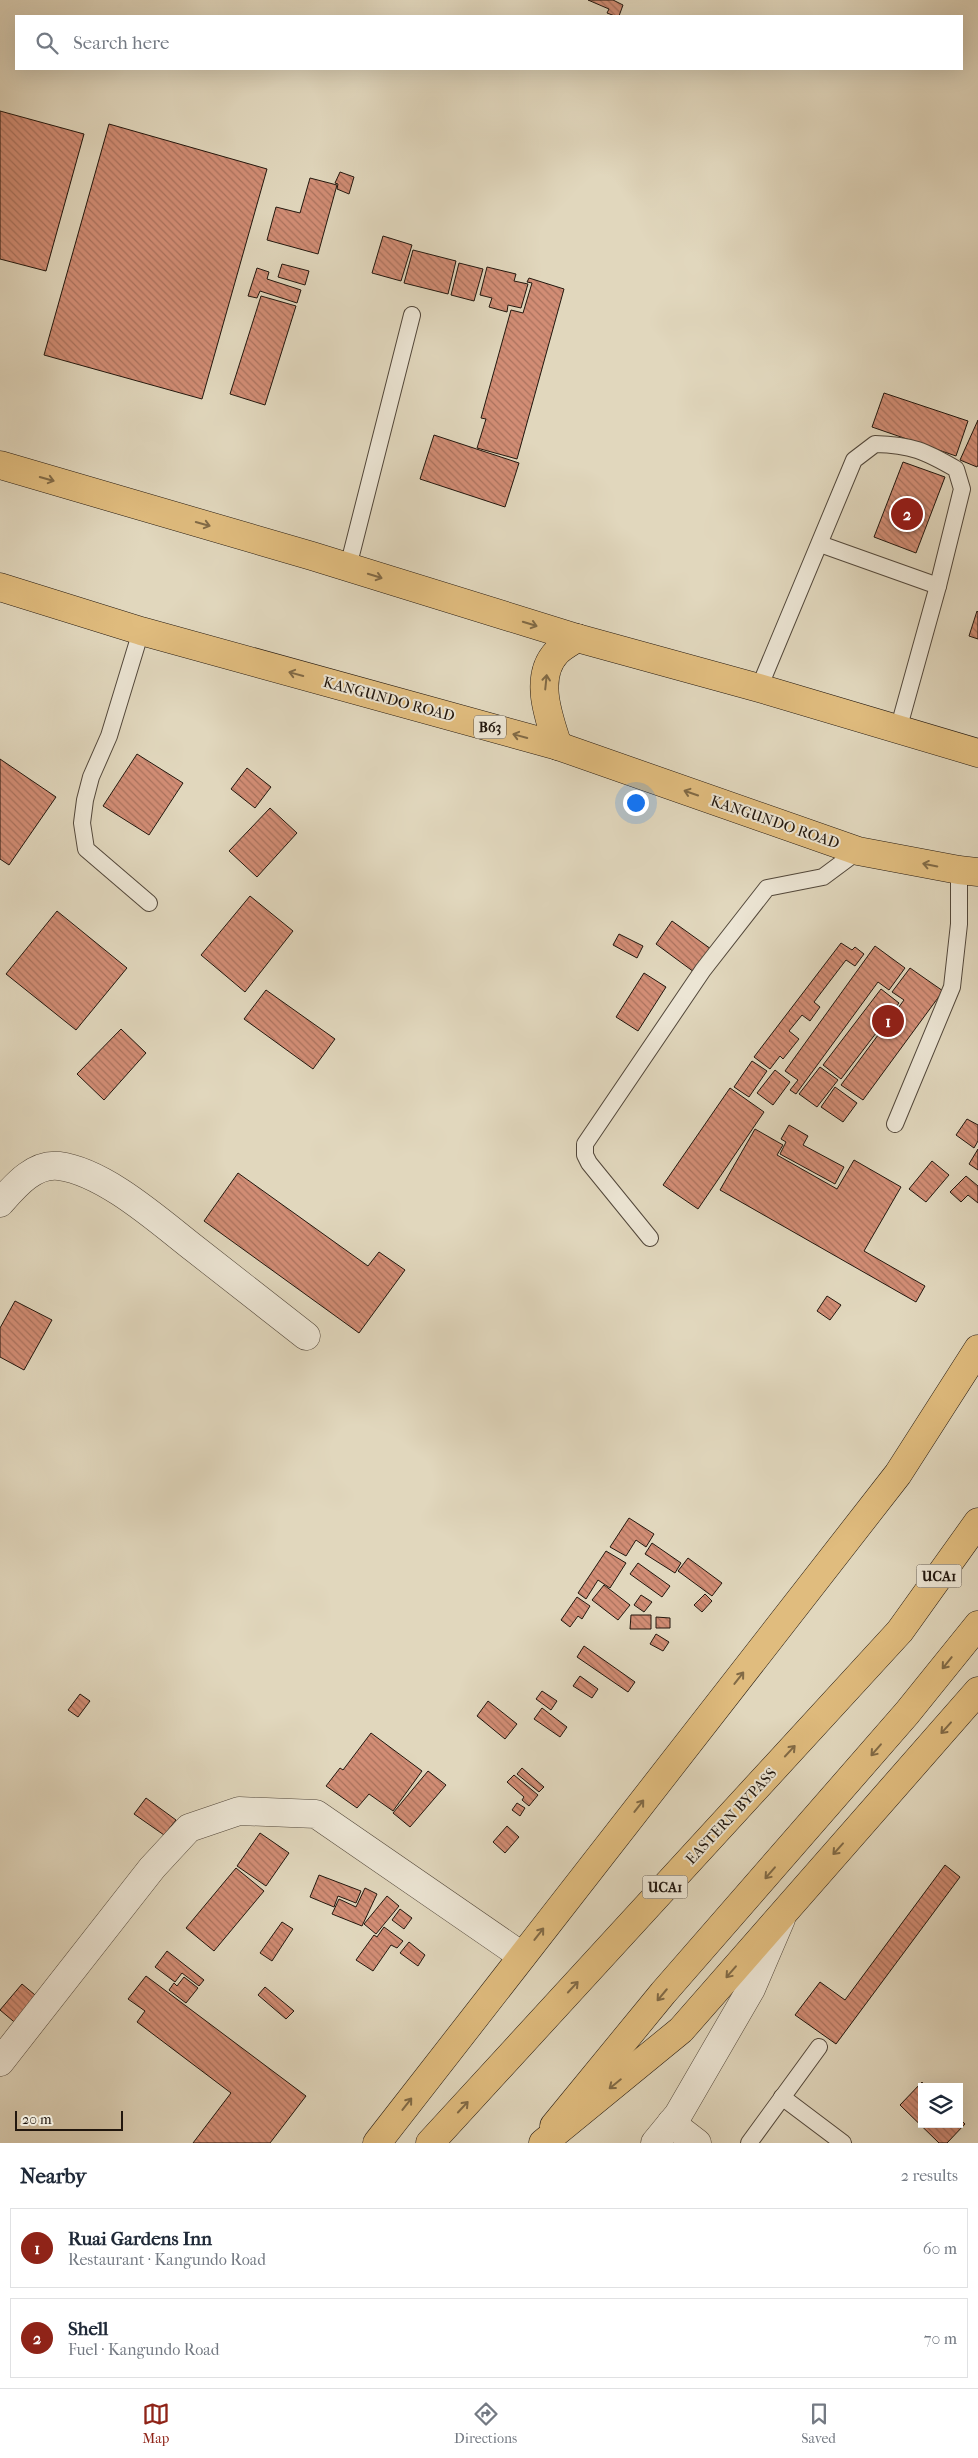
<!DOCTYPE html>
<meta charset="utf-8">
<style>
body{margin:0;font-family:"IM FELL French Canon",serif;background:#f6f6f7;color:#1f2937}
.controls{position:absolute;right:15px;bottom:15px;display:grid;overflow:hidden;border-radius:0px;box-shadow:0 5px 20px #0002}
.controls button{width:45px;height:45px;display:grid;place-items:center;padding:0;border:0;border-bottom:1px solid #e0e1e3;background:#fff;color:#1f2937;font:25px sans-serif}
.scale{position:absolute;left:15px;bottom:12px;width:108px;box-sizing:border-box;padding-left:5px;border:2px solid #22170e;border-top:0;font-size:14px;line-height:18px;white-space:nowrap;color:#22170e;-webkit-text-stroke:4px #ece5d4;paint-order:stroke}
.you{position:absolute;left:635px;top:802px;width:18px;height:18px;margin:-12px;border:4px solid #fff;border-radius:50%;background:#1a73e8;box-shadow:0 0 0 8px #1a73e833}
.badge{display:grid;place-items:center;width:32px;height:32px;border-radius:50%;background:#8f2418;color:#fff;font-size:16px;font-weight:700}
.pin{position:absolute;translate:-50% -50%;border:2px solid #fff;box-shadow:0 1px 5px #0006}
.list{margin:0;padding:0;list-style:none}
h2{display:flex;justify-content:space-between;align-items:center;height:65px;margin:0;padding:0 20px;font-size:21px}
h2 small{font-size:16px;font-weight:400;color:#747a83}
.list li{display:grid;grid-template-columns:32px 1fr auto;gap:15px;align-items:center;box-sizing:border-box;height:80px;margin:0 10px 10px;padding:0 10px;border:1px solid #e0e1e3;border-radius:0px}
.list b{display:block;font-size:19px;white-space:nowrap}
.list p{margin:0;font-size:16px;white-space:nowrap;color:#747a83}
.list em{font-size:16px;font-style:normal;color:#747a83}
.icon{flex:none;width:28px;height:28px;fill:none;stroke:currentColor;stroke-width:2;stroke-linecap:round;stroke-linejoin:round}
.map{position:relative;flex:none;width:978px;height:2143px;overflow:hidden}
.search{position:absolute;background:#fff;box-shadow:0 5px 20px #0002;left:15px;right:15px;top:15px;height:55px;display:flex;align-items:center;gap:12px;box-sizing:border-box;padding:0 18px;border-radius:0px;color:#747a83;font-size:19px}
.sheet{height:245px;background:#fff}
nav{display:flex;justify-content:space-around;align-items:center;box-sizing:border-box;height:70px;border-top:1px solid #e0e1e3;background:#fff;font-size:14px;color:#747a83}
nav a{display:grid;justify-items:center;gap:2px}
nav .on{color:#8f2418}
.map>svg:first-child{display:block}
.building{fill:url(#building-back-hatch);stroke:#22170e}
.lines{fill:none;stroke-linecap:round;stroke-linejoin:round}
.lane-casing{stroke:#52473a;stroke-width:18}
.street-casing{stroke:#52473a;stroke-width:29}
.primary-casing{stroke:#22170e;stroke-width:29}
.highway-casing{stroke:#22170e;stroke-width:29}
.lane{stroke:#ece5d4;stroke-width:16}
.street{stroke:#ece5d4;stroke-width:28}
.primary{stroke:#e0bc7e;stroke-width:28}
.highway{stroke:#e0bc7e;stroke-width:28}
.oneway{stroke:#816a46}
.labels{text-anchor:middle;stroke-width:4;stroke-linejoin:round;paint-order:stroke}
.shield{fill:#ece5d4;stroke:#5f5549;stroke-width:1}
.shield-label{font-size:14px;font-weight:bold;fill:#22170e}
.street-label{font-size:15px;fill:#22170e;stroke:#ece5d4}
</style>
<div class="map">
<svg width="978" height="2143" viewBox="0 0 978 2143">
<defs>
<pattern id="building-back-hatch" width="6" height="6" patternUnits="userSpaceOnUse" patternTransform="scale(1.25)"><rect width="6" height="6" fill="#d28d75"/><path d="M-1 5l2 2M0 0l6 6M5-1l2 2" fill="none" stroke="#aa725e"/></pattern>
</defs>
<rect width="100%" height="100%" fill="#e1d7bd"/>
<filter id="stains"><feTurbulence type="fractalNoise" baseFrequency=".004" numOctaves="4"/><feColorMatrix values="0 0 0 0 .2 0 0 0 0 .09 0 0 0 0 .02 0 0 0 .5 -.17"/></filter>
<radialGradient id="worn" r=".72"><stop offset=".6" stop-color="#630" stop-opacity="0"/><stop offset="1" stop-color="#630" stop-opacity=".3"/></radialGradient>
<g class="building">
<path d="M 588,0 L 613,0 L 623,5 L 619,16 L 615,16 L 607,13 L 609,9 Z"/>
<path d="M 0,111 L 84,134 L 46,271 L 0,259 Z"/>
<path d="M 109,124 L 267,169 L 202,399 L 44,355 Z"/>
<path d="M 340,172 L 354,177 L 349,194 L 337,189 L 338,184 L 335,183 Z"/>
<path d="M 310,178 L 337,185 L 318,254 L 267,240 L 276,207 L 300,213 Z"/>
<path d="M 383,236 L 412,245 L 401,281 L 372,273 Z"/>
<path d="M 413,250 L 456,261 L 448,294 L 404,283 Z"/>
<path d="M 459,263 L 483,269 L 474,301 L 451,295 Z"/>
<path d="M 282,264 L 309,271 L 305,285 L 278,277 Z"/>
<path d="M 487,267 L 516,274 L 514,281 L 528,284 L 521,308 L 508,305 L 507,312 L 489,307 L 492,298 L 480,295 Z"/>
<path d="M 257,268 L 269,272 L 267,279 L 301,290 L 297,303 L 260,291 L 257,298 L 248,296 Z"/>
<path d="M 529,278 L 564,289 L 517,459 L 477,448 L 486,419 L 481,418 L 511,310 L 523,313 L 532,283 L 527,282 Z"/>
<path d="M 261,296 L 296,306 L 265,405 L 230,394 Z"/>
<path d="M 884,393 L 968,421 L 956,456 L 872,427 Z"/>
<path d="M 978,420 L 978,465 L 977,467 L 960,460 Z"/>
<path d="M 434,435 L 519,463 L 505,507 L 420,479 Z"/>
<path d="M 903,462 L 945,477 L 916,553 L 874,537 Z"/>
<path d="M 977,611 L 978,612 L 978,639 L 969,636 Z"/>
<path d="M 137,754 L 183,783 L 149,835 L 103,806 Z"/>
<path d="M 0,759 L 56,797 L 9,865 L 0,859 Z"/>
<path d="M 247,768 L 271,787 L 255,808 L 231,789 Z"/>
<path d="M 270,808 L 297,833 L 257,877 L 229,851 Z"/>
<path d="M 250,896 L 293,931 L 245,992 L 201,955 Z"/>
<path d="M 57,911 L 127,968 L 76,1030 L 6,974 Z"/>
<path d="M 672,921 L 711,949 L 694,972 L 656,944 Z"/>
<path d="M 619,934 L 643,946 L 637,958 L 613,945 Z"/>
<path d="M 841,943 L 852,950 L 855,947 L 864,954 L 855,966 L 846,960 L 814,1002 L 820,1007 L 810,1021 L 802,1015 L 789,1031 L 799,1039 L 783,1059 L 780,1056 L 770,1069 L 754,1057 Z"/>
<path d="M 875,946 L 905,968 L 889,990 L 878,982 L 796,1094 L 790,1090 L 798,1080 L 785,1071 Z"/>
<path d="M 910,968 L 943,991 L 863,1100 L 841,1085 L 904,1000 L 892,992 Z"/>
<path d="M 644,973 L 666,987 L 638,1031 L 616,1017 Z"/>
<path d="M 881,989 L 899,1003 L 841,1079 L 823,1065 Z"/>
<path d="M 266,990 L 335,1039 L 313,1069 L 244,1019 Z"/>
<path d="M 121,1029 L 146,1053 L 104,1100 L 77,1074 Z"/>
<path d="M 752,1061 L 767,1071 L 749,1097 L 734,1087 Z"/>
<path d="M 820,1067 L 838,1080 L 817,1107 L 799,1094 Z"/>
<path d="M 775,1070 L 790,1082 L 773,1105 L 757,1093 Z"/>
<path d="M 835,1087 L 857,1103 L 843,1122 L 821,1107 Z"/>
<path d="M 730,1088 L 764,1112 L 698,1209 L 663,1185 Z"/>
<path d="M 967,1119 L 978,1125 L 978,1141 L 974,1148 L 956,1135 Z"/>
<path d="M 789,1125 L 808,1136 L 803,1145 L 844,1167 L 835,1184 L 780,1154 L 786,1142 L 781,1139 Z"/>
<path d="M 755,1129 L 783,1145 L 777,1155 L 837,1189 L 854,1160 L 901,1187 L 864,1251 L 925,1286 L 916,1302 L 720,1190 Z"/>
<path d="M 978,1149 L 978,1170 L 969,1164 Z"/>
<path d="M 932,1161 L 949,1175 L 926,1202 L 909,1189 Z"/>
<path d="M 238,1173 L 368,1266 L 379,1252 L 405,1270 L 359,1333 L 204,1221 Z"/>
<path d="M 966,1176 L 978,1186 L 978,1203 L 968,1195 L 961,1202 L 950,1192 Z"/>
<path d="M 827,1296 L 841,1305 L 830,1320 L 817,1311 Z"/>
<path d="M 15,1301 L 52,1320 L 24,1370 L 0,1357 L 0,1328 Z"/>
<path d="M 629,1518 L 654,1534 L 646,1547 L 636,1540 L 626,1556 L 610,1547 Z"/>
<path d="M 652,1543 L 681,1563 L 675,1573 L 645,1554 Z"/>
<path d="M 606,1551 L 626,1563 L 610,1588 L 598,1580 L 586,1599 L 578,1593 Z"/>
<path d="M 688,1558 L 722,1583 L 712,1596 L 678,1571 Z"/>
<path d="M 638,1563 L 670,1586 L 662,1597 L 630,1574 Z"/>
<path d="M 604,1585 L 630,1605 L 618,1620 L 592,1600 Z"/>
<path d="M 705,1594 L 712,1601 L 702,1612 L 694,1605 Z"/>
<path d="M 641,1595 L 652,1602 L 644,1612 L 634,1605 Z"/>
<path d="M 577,1597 L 590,1606 L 582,1619 L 578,1616 L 570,1627 L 561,1620 Z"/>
<path d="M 631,1615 L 651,1615 L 651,1629 L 630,1629 Z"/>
<path d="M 656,1617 L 670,1618 L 670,1628 L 656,1628 Z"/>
<path d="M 656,1634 L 669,1642 L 663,1651 L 650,1644 Z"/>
<path d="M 584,1646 L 635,1682 L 628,1692 L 577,1657 Z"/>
<path d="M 580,1676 L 598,1689 L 592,1698 L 573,1686 Z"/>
<path d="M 542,1691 L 557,1701 L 551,1710 L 536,1699 Z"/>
<path d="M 80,1694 L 90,1701 L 78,1717 L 68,1710 Z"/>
<path d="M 488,1701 L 517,1724 L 505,1739 L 477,1716 Z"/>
<path d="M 542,1708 L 567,1727 L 560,1737 L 534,1719 Z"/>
<path d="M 371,1733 L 422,1771 L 393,1811 L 369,1794 L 357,1808 L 326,1786 L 340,1768 L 343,1770 Z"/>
<path d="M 522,1768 L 544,1787 L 539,1792 L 517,1774 Z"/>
<path d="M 428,1771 L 446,1785 L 410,1827 L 393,1813 Z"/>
<path d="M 514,1775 L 538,1795 L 529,1806 L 522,1800 L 524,1797 L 507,1782 Z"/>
<path d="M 146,1798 L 176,1820 L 164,1835 L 134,1814 Z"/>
<path d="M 517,1803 L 525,1808 L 520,1816 L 512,1810 Z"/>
<path d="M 507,1826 L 519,1837 L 505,1853 L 493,1842 Z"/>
<path d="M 260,1833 L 289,1853 L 266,1886 L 237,1866 Z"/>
<path d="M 945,1865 L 960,1877 L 836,2044 L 795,2015 L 820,1982 L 845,2000 Z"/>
<path d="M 236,1868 L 264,1891 L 214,1951 L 186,1928 Z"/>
<path d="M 319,1875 L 361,1891 L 356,1903 L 338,1896 L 334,1907 L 310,1897 Z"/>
<path d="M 365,1888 L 377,1894 L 362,1926 L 332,1914 L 339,1899 L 356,1907 Z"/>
<path d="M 387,1896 L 399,1906 L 376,1934 L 364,1924 Z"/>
<path d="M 400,1909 L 412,1918 L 404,1929 L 392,1920 Z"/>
<path d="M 282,1922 L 293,1929 L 272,1961 L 260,1953 Z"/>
<path d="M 384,1927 L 403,1941 L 397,1948 L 391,1945 L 373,1971 L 356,1960 L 374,1935 L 377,1937 Z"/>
<path d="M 409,1942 L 425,1955 L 418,1966 L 400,1953 Z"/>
<path d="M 167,1951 L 204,1980 L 199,1986 L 182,1973 L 175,1982 L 155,1967 Z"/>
<path d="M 146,1976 L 306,2096 L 270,2143 L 193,2143 L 231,2093 L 137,2022 L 145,2011 L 128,1999 Z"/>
<path d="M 184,1977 L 198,1988 L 186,2003 L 169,1990 L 174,1983 L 177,1986 Z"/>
<path d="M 22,1984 L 41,2000 L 19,2026 L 0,2010 Z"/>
<path d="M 265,1987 L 294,2011 L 286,2019 L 258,1995 Z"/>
<path d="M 922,2082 L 926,2087 L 922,2087 L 922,2124 L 959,2124 L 959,2118 L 965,2124 L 947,2143 L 939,2143 L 900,2105 Z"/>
</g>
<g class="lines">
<defs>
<g id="lane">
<path d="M 820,544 L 938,586"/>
<path d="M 348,567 L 412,315"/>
<path d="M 141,631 L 109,736 L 91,777 L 85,800 L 82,823 L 86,849 L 149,903"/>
<path d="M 759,688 L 854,460 L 875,444 C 912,445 925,451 956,469 L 962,489 L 938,586 L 898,730"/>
<path d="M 895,1124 L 952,987 L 959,924 L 959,870"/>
<path d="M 650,1238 L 589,1163 L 585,1155 L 585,1144 L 703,970 L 767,888 L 823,877 L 858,851"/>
<path d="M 782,2097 L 843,2143"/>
<path d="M 749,2143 L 819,2047"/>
</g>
<g id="street">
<path d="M 0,1203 C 15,1186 34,1163 59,1166 C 105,1172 159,1221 195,1249 C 232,1278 269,1307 306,1336"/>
<path d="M 0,2062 L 152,1868 L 189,1828 L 239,1811 L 316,1814 L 522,1956"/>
<path d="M 671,2123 L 697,2143"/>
<path d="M 655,2143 L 678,2115 L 751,1989 L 781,1919"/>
</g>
<g id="primary">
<path d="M 554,2126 L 663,1993 L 907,1713 L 978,1625"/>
<path d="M 430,2143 L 900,1631 L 978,1522"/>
</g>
<g id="highway">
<path d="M 0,465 L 312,556 L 577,638 L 759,688 L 978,753"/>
<path d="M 0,587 L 141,631 L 558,746 L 858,851 L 959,870 L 978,872"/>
<path d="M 558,746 C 549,718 533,677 557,652 C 563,646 571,642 577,638"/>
<path d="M 377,2143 L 898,1474 L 978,1349"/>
<path d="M 543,2143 L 681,2030 L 978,1691"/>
</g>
</defs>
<use href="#lane" class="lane-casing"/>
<use href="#street" class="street-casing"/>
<use href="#primary" class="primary-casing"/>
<use href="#highway" class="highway-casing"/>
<use href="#lane" class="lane"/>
<use href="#street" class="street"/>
<use href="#primary" class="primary"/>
<use href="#highway" class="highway"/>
</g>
<defs><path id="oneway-shaft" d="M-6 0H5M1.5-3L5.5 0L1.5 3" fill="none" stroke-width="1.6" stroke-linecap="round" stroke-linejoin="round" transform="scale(1.25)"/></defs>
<g class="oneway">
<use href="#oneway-shaft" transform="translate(47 479) rotate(16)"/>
<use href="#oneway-shaft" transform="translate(203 524) rotate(16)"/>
<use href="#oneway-shaft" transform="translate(375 576) rotate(17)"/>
<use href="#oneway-shaft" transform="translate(530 624) rotate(17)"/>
<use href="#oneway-shaft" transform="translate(296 674) rotate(-165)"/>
<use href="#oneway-shaft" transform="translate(546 682) rotate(-84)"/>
<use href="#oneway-shaft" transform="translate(520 736) rotate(-165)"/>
<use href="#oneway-shaft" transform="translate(691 793) rotate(-161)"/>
<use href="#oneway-shaft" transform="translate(930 865) rotate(-169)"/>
<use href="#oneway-shaft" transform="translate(947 1663) rotate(129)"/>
<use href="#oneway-shaft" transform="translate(739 1678) rotate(-52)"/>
<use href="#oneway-shaft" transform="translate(946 1728) rotate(132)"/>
<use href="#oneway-shaft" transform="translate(876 1750) rotate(131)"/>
<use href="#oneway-shaft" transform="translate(790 1751) rotate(-47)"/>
<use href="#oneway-shaft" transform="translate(639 1806) rotate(-52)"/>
<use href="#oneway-shaft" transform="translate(838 1849) rotate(132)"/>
<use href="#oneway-shaft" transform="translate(770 1873) rotate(131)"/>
<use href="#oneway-shaft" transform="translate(539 1934) rotate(-52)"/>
<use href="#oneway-shaft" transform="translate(731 1972) rotate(131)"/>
<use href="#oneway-shaft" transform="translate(573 1987) rotate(-47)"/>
<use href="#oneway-shaft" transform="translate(662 1995) rotate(130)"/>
<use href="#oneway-shaft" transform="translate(615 2084) rotate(141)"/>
<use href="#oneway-shaft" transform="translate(407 2104) rotate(-52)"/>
<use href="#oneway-shaft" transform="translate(463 2107) rotate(-47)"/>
</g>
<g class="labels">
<g class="shield">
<rect x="474" y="715.5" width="32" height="23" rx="4"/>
<rect x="916.5" y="1564.5" width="45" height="23" rx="4"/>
<rect x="642.5" y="1875.5" width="45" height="23" rx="4"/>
</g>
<g class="shield-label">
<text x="490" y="732">B63</text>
<text x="939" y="1581">UCA1</text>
<text x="665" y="1892">UCA1</text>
</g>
<g class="street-label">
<text transform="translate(389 699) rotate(15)" y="5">KANGUNDO ROAD</text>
<text transform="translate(775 822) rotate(19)" y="5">KANGUNDO ROAD</text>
<text transform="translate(731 1816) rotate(-47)" y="5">EASTERN BYPASS</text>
</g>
</g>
<rect width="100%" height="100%" filter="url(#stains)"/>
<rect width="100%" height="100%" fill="url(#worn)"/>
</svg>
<div class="controls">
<button><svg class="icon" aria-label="layers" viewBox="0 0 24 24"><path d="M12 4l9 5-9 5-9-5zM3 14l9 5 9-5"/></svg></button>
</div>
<div class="scale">20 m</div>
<div class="you"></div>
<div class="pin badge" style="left:888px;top:1021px">1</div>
<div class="pin badge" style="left:907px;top:514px">2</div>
<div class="search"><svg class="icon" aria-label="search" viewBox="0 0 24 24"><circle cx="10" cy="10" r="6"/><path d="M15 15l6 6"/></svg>Search here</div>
</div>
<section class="sheet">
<h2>Nearby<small>2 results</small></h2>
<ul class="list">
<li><span class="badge">1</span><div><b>Ruai Gardens Inn</b><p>Restaurant · Kangundo Road</p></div><em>60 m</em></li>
<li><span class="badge">2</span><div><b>Shell</b><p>Fuel · Kangundo Road</p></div><em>70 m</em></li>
</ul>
</section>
<nav>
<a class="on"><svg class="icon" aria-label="map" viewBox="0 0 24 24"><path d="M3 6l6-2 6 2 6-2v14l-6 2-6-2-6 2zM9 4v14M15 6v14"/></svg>Map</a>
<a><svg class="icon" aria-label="directions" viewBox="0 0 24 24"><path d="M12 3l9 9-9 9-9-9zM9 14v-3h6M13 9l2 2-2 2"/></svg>Directions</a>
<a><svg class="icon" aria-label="saved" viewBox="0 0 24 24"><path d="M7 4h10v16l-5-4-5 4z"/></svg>Saved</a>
</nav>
